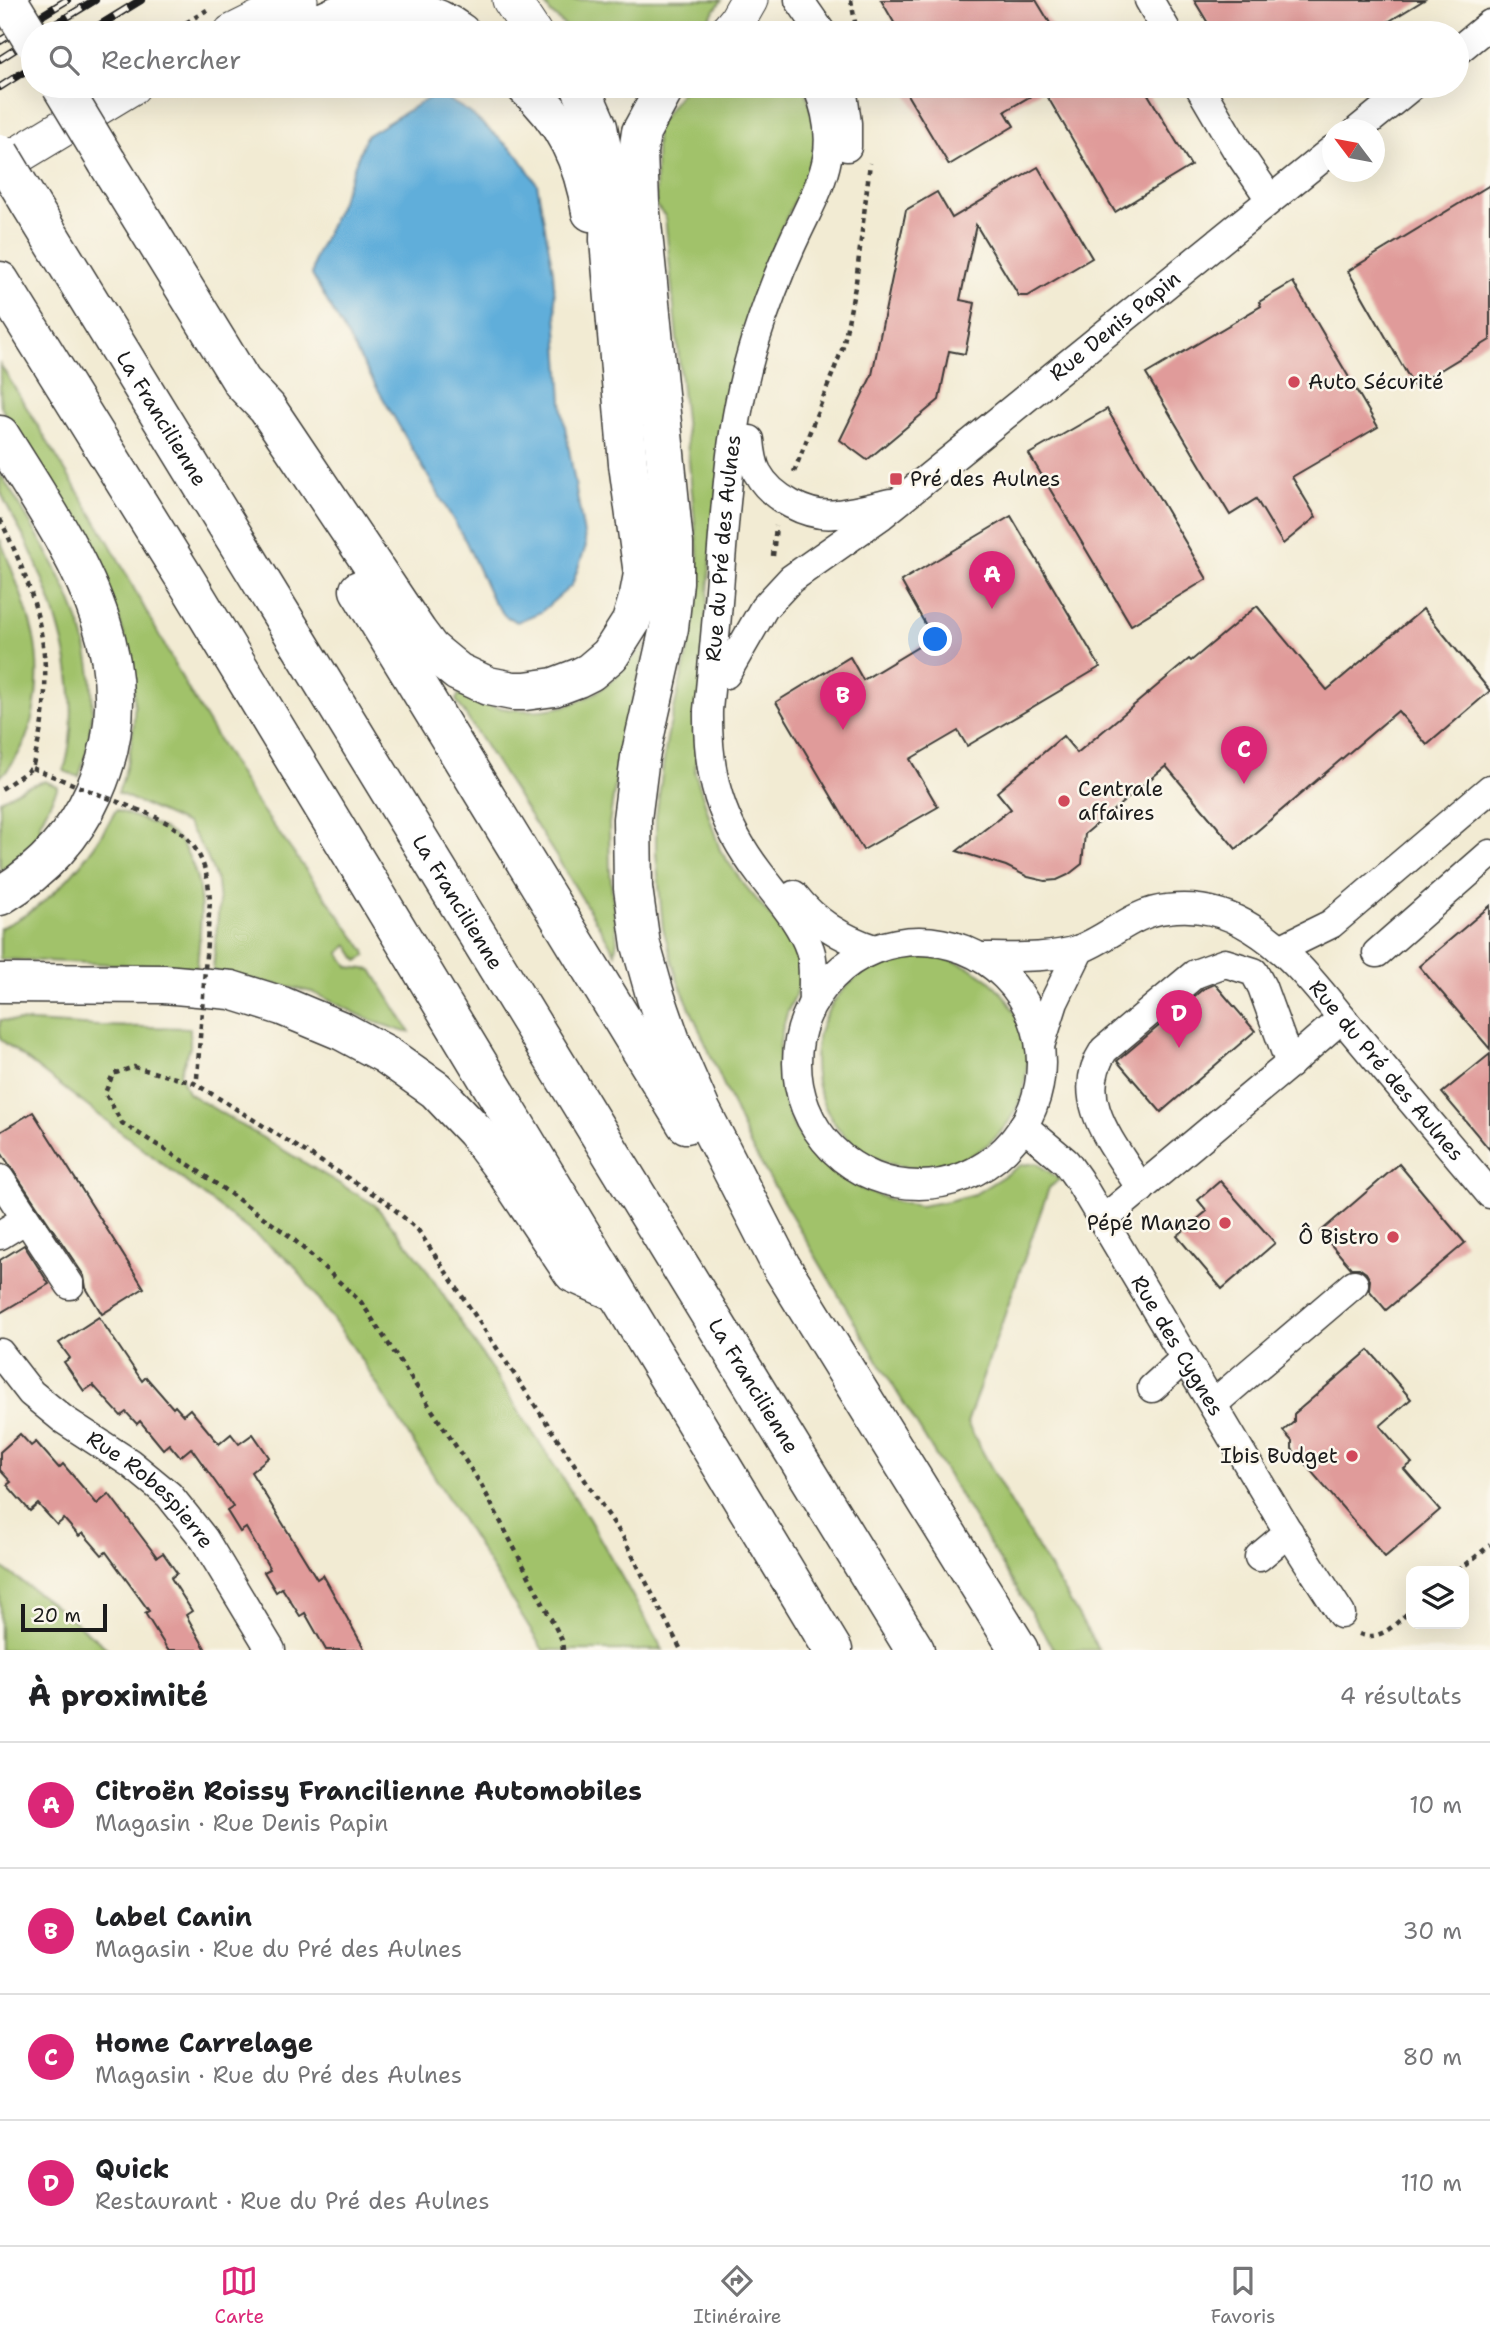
<!DOCTYPE html>
<html lang="fr">
<meta charset="utf-8">
<style>
body{margin:0;font-family:"Shantell Sans",sans-serif;background:#f6f6f6;color:#202124}
.controls{position:absolute;right:21px;bottom:21px;display:grid;overflow:hidden;border-radius:14px;box-shadow:0 7px 28px #0002}
.controls button{width:63px;height:63px;display:grid;place-items:center;padding:0;border:0;border-bottom:2px solid #e0e0e0;background:#fff;color:#202124;font:35px sans-serif}
.compass{position:absolute;left:1322px;top:119px;width:63px;height:63px;border-radius:50%;background:#fff;box-shadow:0 7px 28px #0002;rotate:302deg}
.scale{position:absolute;left:21px;bottom:18px;width:86px;box-sizing:border-box;padding-left:7px;border:4px solid #1c1c1c;border-top:0;font-size:19px;line-height:24px;white-space:nowrap;color:#1c1c1c;-webkit-text-stroke:5px #fbf7ec;paint-order:stroke}
.you{position:absolute;left:936px;top:640px;width:24px;height:24px;margin:-18px;border:5px solid #fff;border-radius:50%;background:#1a73e8;box-shadow:0 0 0 10px #1a73e833}
.badge{display:grid;place-items:center;width:46px;height:46px;border-radius:50%;background:#db2777;color:#fff;font-size:23px;font-weight:700}
.pin{position:absolute;translate:-50% -58px;filter:drop-shadow(0 2px 4px #0008)}
.pin::after{content:'';position:absolute;top:37px;width:24px;height:21px;background:inherit;clip-path:polygon(0 0,100% 0,50% 100%)}
.list{margin:0;padding:0;list-style:none}
h2{display:flex;justify-content:space-between;align-items:center;height:91px;margin:0;padding:0 28px;font-size:30px}
h2 small{font-size:23px;font-weight:400;color:#757577}
.list li{display:grid;grid-template-columns:46px 1fr auto;gap:21px;align-items:center;box-sizing:border-box;height:126px;padding:0 28px;border-top:2px solid #e0e0e0}
.list b{display:block;font-size:26px;white-space:nowrap}
.list p{margin:0;font-size:23px;white-space:nowrap;color:#757577}
.list em{font-size:23px;font-style:normal;color:#757577}
.icon{flex:none;width:38px;height:38px;fill:none;stroke:currentColor;stroke-width:2;stroke-linecap:round;stroke-linejoin:round}
.map{position:relative;flex:none;width:1490px;height:1650px;overflow:hidden}
.search{position:absolute;background:#fff;box-shadow:0 7px 28px #0002;left:21px;right:21px;top:21px;height:77px;display:flex;align-items:center;gap:18px;box-sizing:border-box;padding:0 24px;border-radius:38px;color:#757577;font-size:26px}
.sheet{height:595px;background:#fff}
nav{display:flex;justify-content:space-around;align-items:center;box-sizing:border-box;height:98px;border-top:2px solid #e0e0e0;background:#fff;font-size:19px;color:#757577}
nav a{display:grid;justify-items:center;gap:4px}
nav .on{color:#db2777}
.map>svg:first-child{display:block}
.green{fill:#a1c26b;stroke:#5e6f44;stroke-width:2}
.water{fill:#61aeda;stroke:#3e657b;stroke-width:2}
.building{fill:#e09b9a}
.lines{fill:none;stroke-linecap:round;stroke-linejoin:round}
.minor-casing{stroke:#3c3b37;stroke-width:31}
.major-casing{stroke:#3c3b37;stroke-width:39}
.highway-casing{stroke:#3c3b37;stroke-width:41}
.path{stroke:#3c3b37;stroke-width:4.5;stroke-dasharray:5 5;stroke-linecap:butt}
.minor{stroke:#fff;stroke-width:28}
.major{stroke:#fff;stroke-width:37}
.highway{stroke:#fff;stroke-width:38}
.rail-casing{stroke:#1c1c1c;stroke-width:8}
.rail{stroke:#fbf7ec;stroke-width:5;stroke-dasharray:16;stroke-linecap:butt}
.highway-bridge-casing{stroke:#3c3b37;stroke-width:41;stroke-linecap:butt}
.path-bridge{stroke:#3c3b37;stroke-width:4.5;stroke-dasharray:5 5;stroke-linecap:butt}
.highway-bridge{stroke:#fff;stroke-width:38}
.poi-dot{fill:#d1495b;stroke:#fbf7ec;stroke-width:2.5}
.labels{text-anchor:middle;stroke-width:5;stroke-linejoin:round;paint-order:stroke}
.street-label{font-size:21px;fill:#1c1c1c;stroke:#fbf7ec}
.poi-label{font-size:21px;fill:#1c1c1c;stroke:#fbf7ec;text-anchor:start}
</style>
<div class="map">
<svg width="1490" height="1650" viewBox="0 0 1490 1650">
<rect width="100%" height="100%" fill="#fbf7ec"/>
<filter id="ink" filterUnits="userSpaceOnUse"><feTurbulence type="fractalNoise" baseFrequency=".0143" numOctaves="2"/><feDisplacementMap in="SourceGraphic" scale="14" xChannelSelector="R" yChannelSelector="G"/><feConvolveMatrix kernelMatrix="1 2 1 2 8 2 1 2 1" color-interpolation-filters="sRGB"/></filter>
<filter id="wash" filterUnits="userSpaceOnUse"><feTurbulence type="fractalNoise" baseFrequency=".00686" numOctaves="4" result="noise"/><feDisplacementMap in="SourceGraphic" scale="28" xChannelSelector="R" yChannelSelector="G"/><feGaussianBlur stdDeviation="1.57" result="paint"/><feColorMatrix in="noise" values="0 0 0 0 0 0 0 0 0 0 0 0 0 0 0 0 0 1.4 0 .05"/><feComposite in="paint" operator="in"/></filter>
<g filter="url(#wash)">
<rect width="100%" height="100%" fill="#f2ebd3"/>
<g class="green">
<path d="M 542,0 L 722,0 L 708,19 L 691,33 L 573,33 L 551,13 Z"/>
<path d="M 691,86 L 802,86 L 806,91 L 818,136 L 813,160 L 766,263 L 743,337 L 712,540 L 695,772 L 720,850 L 742,882 L 797,948 L 805,964 L 801,983 L 787,1013 L 781,1035 L 778,1064 L 785,1105 L 794,1127 L 807,1146 L 825,1166 L 844,1180 L 866,1191 L 897,1202 L 920,1206 L 948,1201 L 975,1194 L 1021,1165 L 1036,1163 L 1060,1179 L 1049,1188 L 967,1423 L 1005,1493 L 1099,1650 L 1054,1650 L 861,1333 L 751,1147 L 678,981 L 663,928 L 656,853 L 656,817 L 667,738 L 693,630 L 698,554 L 665,216 L 656,206 L 656,127 L 683,90 Z"/>
<path d="M 0,364 L 110,544 L 188,689 L 254,799 L 365,951 L 366,956 L 358,961 L 348,945 L 339,953 L 349,967 L 372,970 L 410,1032 L 405,1032 L 372,1021 L 312,992 L 213,971 L 219,903 L 217,882 L 206,854 L 187,824 L 118,793 C 163,671 108,581 46,479 C 32,457 11,429 1,406 C 0,395 0,376 0,364 Z"/>
<path d="M 0,473 C 60,572 120,658 79,777 L 64,771 C 85,696 60,616 29,547 C 23,533 2,500 0,489 C 0,484 0,478 0,473 Z"/>
<path d="M 0,539 C 11,567 23,596 31,625 C 44,672 38,743 0,777 Z"/>
<path d="M 646,646 L 620,753 L 609,824 L 610,871 L 617,940 L 615,953 L 566,872 L 456,700 L 459,694 C 506,717 566,718 608,684 C 621,674 636,652 646,646 Z"/>
<path d="M 45,781 L 58,787 L 39,825 L 45,832 L 12,863 L 0,871 L 0,800 L 25,787 Z"/>
<path d="M 116,810 C 134,817 156,823 172,834 C 180,839 184,847 188,855 C 207,891 200,928 197,968 L 0,959 L 0,928 C 51,907 91,857 116,810 Z"/>
<circle cx="921" cy="1062" r="106"/>
<path d="M 0,1020 L 98,1026 L 190,1028 L 190,1047 L 180,1073 L 188,1093 L 375,1205 L 419,1258 L 589,1519 L 663,1650 L 543,1650 L 357,1353 L 293,1264 L 0,1039 Z"/>
<path d="M 0,1566 L 62,1611 L 109,1650 L 0,1650 Z"/>
</g>
<path class="water" d="M 437,93 L 469,112 L 518,155 L 537,184 L 553,271 L 563,415 L 586,546 L 572,585 L 541,612 L 517,622 L 505,616 L 493,601 L 466,542 L 312,275 L 315,257 L 337,211 L 366,136 Z"/>
<g id="blocks">
<g class="building">
<path d="M 881,0 L 1036,0 L 1056,33 L 900,33 Z"/>
<path d="M 1194,0 L 1424,0 L 1383,25 L 1388,33 L 1214,33 Z"/>
<path d="M 902,86 L 1143,86 L 1191,166 L 1115,212 L 1043,89 L 1005,111 L 1014,126 L 949,165 Z"/>
<path d="M 1038,167 L 1092,258 L 1028,296 L 1019,296 L 976,225 L 960,300 L 975,303 L 965,354 L 949,351 L 939,400 L 867,460 L 840,440 L 872,375 L 906,210 L 937,192 L 952,218 Z"/>
<path d="M 1490,185 L 1490,340 L 1414,386 L 1348,271 Z"/>
<path d="M 1293,282 L 1378,427 L 1292,477 L 1316,517 L 1283,544 L 1256,499 L 1230,515 L 1146,374 L 1261,306 L 1259,302 Z"/>
<path d="M 1107,409 L 1207,579 L 1131,625 L 1029,454 Z"/>
<path d="M 1011,516 L 1100,667 L 967,746 L 958,731 L 910,759 L 938,807 L 863,850 L 776,702 L 850,657 L 863,680 L 933,638 L 901,581 Z"/>
<path d="M 1257,606 L 1327,690 L 1423,609 L 1490,691 L 1427,745 L 1398,711 L 1236,849 L 1166,766 L 1085,834 L 1082,864 L 1068,875 L 1057,880 L 1045,881 L 1028,877 L 1006,866 L 957,851 L 1011,809 L 997,792 L 1063,736 L 1077,753 L 1189,659 L 1191,661 Z"/>
<path d="M 1490,906 L 1490,1049 L 1419,966 Z"/>
<path d="M 1215,984 L 1255,1031 L 1161,1112 L 1117,1061 L 1203,989 Z"/>
<path d="M 1490,1054 L 1490,1150 L 1442,1093 Z"/>
<path d="M 33,1112 L 144,1288 L 102,1314 L 86,1288 L 84,1276 L 0,1151 L 0,1132 Z"/>
<path d="M 1399,1164 L 1465,1243 L 1386,1310 L 1369,1290 L 1370,1280 L 1366,1273 L 1359,1268 L 1351,1268 L 1320,1232 Z"/>
<path d="M 1220,1181 L 1275,1243 L 1222,1289 L 1177,1236 L 1207,1211 L 1198,1200 Z"/>
<path d="M 24,1245 L 49,1284 L 0,1313 L 0,1260 Z"/>
<path d="M 99,1317 L 142,1381 L 146,1377 L 173,1408 L 175,1406 L 183,1415 L 190,1409 L 219,1444 L 231,1434 L 239,1444 L 253,1434 L 269,1457 L 251,1472 L 317,1579 L 323,1575 L 365,1650 L 326,1650 L 305,1613 L 300,1616 L 282,1588 L 276,1592 L 264,1572 L 270,1569 L 246,1528 L 240,1532 L 227,1511 L 233,1507 L 191,1448 L 180,1457 L 169,1444 L 163,1449 L 140,1421 L 137,1424 L 126,1412 L 121,1416 L 93,1385 L 84,1391 L 64,1362 L 70,1358 L 59,1343 Z"/>
<path d="M 1369,1350 L 1411,1399 L 1380,1426 L 1412,1463 L 1404,1469 L 1440,1510 L 1385,1557 L 1292,1449 L 1292,1441 L 1283,1431 L 1294,1422 L 1294,1414 Z"/>
<path d="M 20,1434 L 31,1446 L 36,1442 L 59,1468 L 63,1464 L 97,1504 L 109,1494 L 157,1557 L 163,1553 L 177,1573 L 171,1578 L 192,1611 L 186,1615 L 206,1650 L 168,1650 L 145,1613 L 149,1611 L 106,1552 L 102,1555 L 83,1533 L 79,1536 L 64,1519 L 57,1525 L 38,1504 L 30,1511 L 7,1485 L 11,1482 L 0,1470 L 0,1452 Z"/>
</g>
</g>
</g>
<g filter="url(#ink)">
<use href="#blocks" fill-opacity="0" stroke="#3c3b37" stroke-width="2"/>
<g class="lines">
<defs>
<g id="minor">
<path d="M 799,0 L 822,33"/>
<path d="M 1149,0 L 1168,33"/>
<path d="M 1457,51 L 1490,24"/>
<path d="M 842,86 L 847,123 L 847,147"/>
<path d="M 1199,86 L 1236,149 L 1270,199"/>
<path d="M 1358,130 L 1412,86"/>
<path d="M 750,440 C 751,451 752,462 757,472 C 771,498 808,518 837,514 C 855,512 873,507 891,503"/>
<path id="s1" d="M 726,674 L 764,608 L 791,579 L 882,515 L 1332,150"/>
<path d="M 794,895 C 816,923 842,938 874,949"/>
<circle cx="919" cy="1063" r="122"/>
<path d="M 1280,949 L 1331,924 L 1490,789"/>
<path d="M 1377,953 L 1490,854"/>
<path id="s2" d="M 980,957 C 1009,957 1053,959 1080,949 C 1111,937 1133,912 1167,909 C 1198,905 1225,911 1253,929 C 1294,954 1325,998 1356,1035 C 1401,1088 1445,1141 1490,1194"/>
<path id="s3" d="M 813,1003 C 812,986 815,965 810,950 C 800,921 778,898 760,874 C 720,822 707,775 708,710 C 713,660 718,611 721,561 C 727,487 732,413 755,341 C 765,309 777,277 791,246 C 818,186 845,154 817,86"/>
<path d="M 1040,1046 L 1054,1002 L 1080,949"/>
<path id="s4" d="M 1023,1126 L 1066,1162 L 1078,1179 L 1289,1533 L 1341,1614"/>
<path d="M 0,1179 L 70,1285"/>
<path d="M 1141,1189 C 1115,1146 1071,1100 1104,1050 L 1195,974 L 1225,963 L 1254,972 L 1262,987 L 1290,1064"/>
<path d="M 1104,1219 L 1287,1066 L 1342,1018"/>
<path d="M 0,1235 L 26,1219"/>
<path id="s5" d="M 0,1353 L 31,1393 L 64,1420 L 130,1463 L 169,1495 L 204,1539 L 271,1650"/>
<path d="M 1152,1388 L 1185,1358"/>
<path d="M 1213,1404 L 1354,1284"/>
<path d="M 1259,1557 L 1289,1532"/>
</g>
<g id="major">
<path d="M 511,0 L 533,33"/>
<path d="M 232,33 L 299,0"/>
<path d="M 727,33 L 737,21 L 749,0"/>
<path d="M 0,166 L 132,86"/>
</g>
<g id="highway">
<path d="M 298,33 C 313,27 327,19 343,13 C 382,0 428,8 461,33"/>
<path d="M 525,86 C 564,120 583,161 591,212"/>
<path d="M 666,86 L 641,132 L 638,152 L 640,203 L 674,544 L 674,582 L 669,628 L 640,757 L 632,819 L 633,888 L 641,945 L 656,998 L 672,1044 L 701,1110 L 781,1266 L 1019,1650"/>
<path d="M 107,162 L 242,382 L 267,408 L 418,633 L 430,649 L 458,672 L 488,686 L 513,691 L 525,691 L 554,687 L 578,678 L 590,672 L 610,655 L 631,622 L 639,595 L 643,574 L 628,464 L 609,240 L 610,193 L 598,127 L 580,86"/>
<path id="s6" d="M 29,202 L 915,1650"/>
<path d="M 0,281 L 192,590 L 833,1650"/>
<path d="M 0,435 C 68,545 154,658 94,792 C 74,837 43,870 0,896"/>
<path d="M 359,590 L 686,1124"/>
<path d="M 0,983 L 164,984 L 231,990 L 282,1006 L 342,1031 L 385,1054 L 436,1090 L 475,1131 L 505,1171 L 573,1273 L 616,1292"/>
</g>
</defs>
<use href="#minor" class="minor-casing"/>
<use href="#major" class="major-casing"/>
<use href="#highway" class="highway-casing"/>
<g class="path">
<path d="M 851,0 L 857,33"/>
<path d="M 169,33 L 207,10"/>
<path d="M 794,472 L 843,347 L 856,282 L 870,163"/>
<path d="M 0,519 C 43,607 59,671 32,768 L 0,790"/>
<path d="M 773,556 L 776,526"/>
<path d="M 136,809 C 184,826 207,848 210,901"/>
<path d="M 1458,1571 L 1490,1545"/>
<path d="M 1359,1634 C 1381,1642 1395,1624 1411,1610"/>
<path d="M 563,1650 L 562,1640 L 482,1486 L 361,1302 L 291,1237 L 191,1166 L 122,1123 L 105,1093 L 113,1074 L 134,1067 L 194,1083 L 385,1201 L 418,1230 L 623,1537 L 681,1650"/>
</g>
<use href="#minor" class="minor"/>
<use href="#major" class="major"/>
<use href="#highway" class="highway"/>
<defs>
<g id="rail">
<path d="M 0,13 L 22,0"/>
<path d="M 41,33 L 95,0"/>
<path d="M 87,33 L 141,0"/>
<path d="M 0,41 L 67,0"/>
<path d="M 0,59 L 33,38"/>
<path d="M 0,87 L 33,66"/>
</g>
</defs>
<use href="#rail" class="rail-casing"/>
<use href="#rail" class="rail"/>
<defs>
<g id="highway-bridge">
<path d="M 8,0 L 33,41"/>
<path d="M 61,86 L 107,162"/>
<path d="M 0,154 L 29,202"/>
</g>
</defs>
<use href="#highway-bridge" class="highway-bridge-casing"/>
<g class="path-bridge">
<path d="M 32,768 L 136,809"/>
<path d="M 197,1078 L 210,901"/>
</g>
<use href="#highway-bridge" class="highway-bridge"/>
</g>
</g>
<g class="poi-dot">
<circle cx="1294" cy="382" r="7"/>
<rect x="889" y="472" width="14" height="14" rx="3.5"/>
<circle cx="1064" cy="801" r="7"/>
<circle cx="1225" cy="1223" r="7"/>
<circle cx="1393" cy="1237" r="7"/>
<circle cx="1352" cy="1456" r="7"/>
</g>
<g class="labels">
<g class="street-label">
<text dy="7" stroke="none"><textPath href="#s1" startOffset="527">Rue Denis Papin</textPath></text>
<text dy="7" stroke="none"><textPath href="#s6" startOffset="254">La Francilienne</textPath></text>
<text dy="7" stroke="none"><textPath href="#s3" startOffset="483">Rue du Pré des Aulnes</textPath></text>
<text dy="7" stroke="none"><textPath href="#s6" startOffset="821">La Francilienne</textPath></text>
<text dy="7" stroke="none"><textPath href="#s2" startOffset="483">Rue du Pré des Aulnes</textPath></text>
<text dy="7" stroke="none"><textPath href="#s4" startOffset="271">Rue des Cygnes</textPath></text>
<text dy="7" stroke="none"><textPath href="#s6" startOffset="1388">La Francilienne</textPath></text>
<text dy="7" stroke="none"><textPath href="#s5" startOffset="205">Rue Robespierre</textPath></text>
</g>
<g class="poi-label">
<text x="1308" y="389">Auto Sécurité</text>
<text x="910" y="486">Pré des Aulnes</text>
<text x="1078" y="796">Centrale<tspan x="1078" dy="24">affaires</tspan></text>
<text x="1211" y="1230" text-anchor="end">Pépé Manzo</text>
<text x="1379" y="1244" text-anchor="end">Ô Bistro</text>
<text x="1338" y="1463" text-anchor="end">Ibis Budget</text>
</g>
</g>
</svg>
<div class="controls">
<button><svg class="icon" aria-label="layers" viewBox="0 0 24 24"><path d="M12 4l9 5-9 5-9-5zM3 14l9 5 9-5"/></svg></button>
</div>
<svg class="compass" viewBox="-18 -18 36 36"><path d="M0-13l5 13h-10z" fill="#e53935"/><path d="M0 13l5-13h-10z" fill="#757577"/></svg>
<div class="scale">20 m</div>
<div class="you"></div>
<div class="pin badge" style="left:992px;top:609px">A</div>
<div class="pin badge" style="left:843px;top:730px">B</div>
<div class="pin badge" style="left:1244px;top:784px">C</div>
<div class="pin badge" style="left:1179px;top:1048px">D</div>
<div class="search"><svg class="icon" aria-label="search" viewBox="0 0 24 24"><circle cx="10" cy="10" r="6"/><path d="M15 15l6 6"/></svg>Rechercher</div>
</div>
<section class="sheet">
<h2>À proximité<small>4 résultats</small></h2>
<ul class="list">
<li><span class="badge">A</span><div><b>Citroën Roissy Francilienne Automobiles</b><p>Magasin · Rue Denis Papin</p></div><em>10 m</em></li>
<li><span class="badge">B</span><div><b>Label Canin</b><p>Magasin · Rue du Pré des Aulnes</p></div><em>30 m</em></li>
<li><span class="badge">C</span><div><b>Home Carrelage</b><p>Magasin · Rue du Pré des Aulnes</p></div><em>80 m</em></li>
<li><span class="badge">D</span><div><b>Quick</b><p>Restaurant · Rue du Pré des Aulnes</p></div><em>110 m</em></li>
</ul>
</section>
<nav>
<a class="on"><svg class="icon" aria-label="map" viewBox="0 0 24 24"><path d="M3 6l6-2 6 2 6-2v14l-6 2-6-2-6 2zM9 4v14M15 6v14"/></svg>Carte</a>
<a><svg class="icon" aria-label="directions" viewBox="0 0 24 24"><path d="M12 3l9 9-9 9-9-9zM9 14v-3h6M13 9l2 2-2 2"/></svg>Itinéraire</a>
<a><svg class="icon" aria-label="saved" viewBox="0 0 24 24"><path d="M7 4h10v16l-5-4-5 4z"/></svg>Favoris</a>
</nav>
